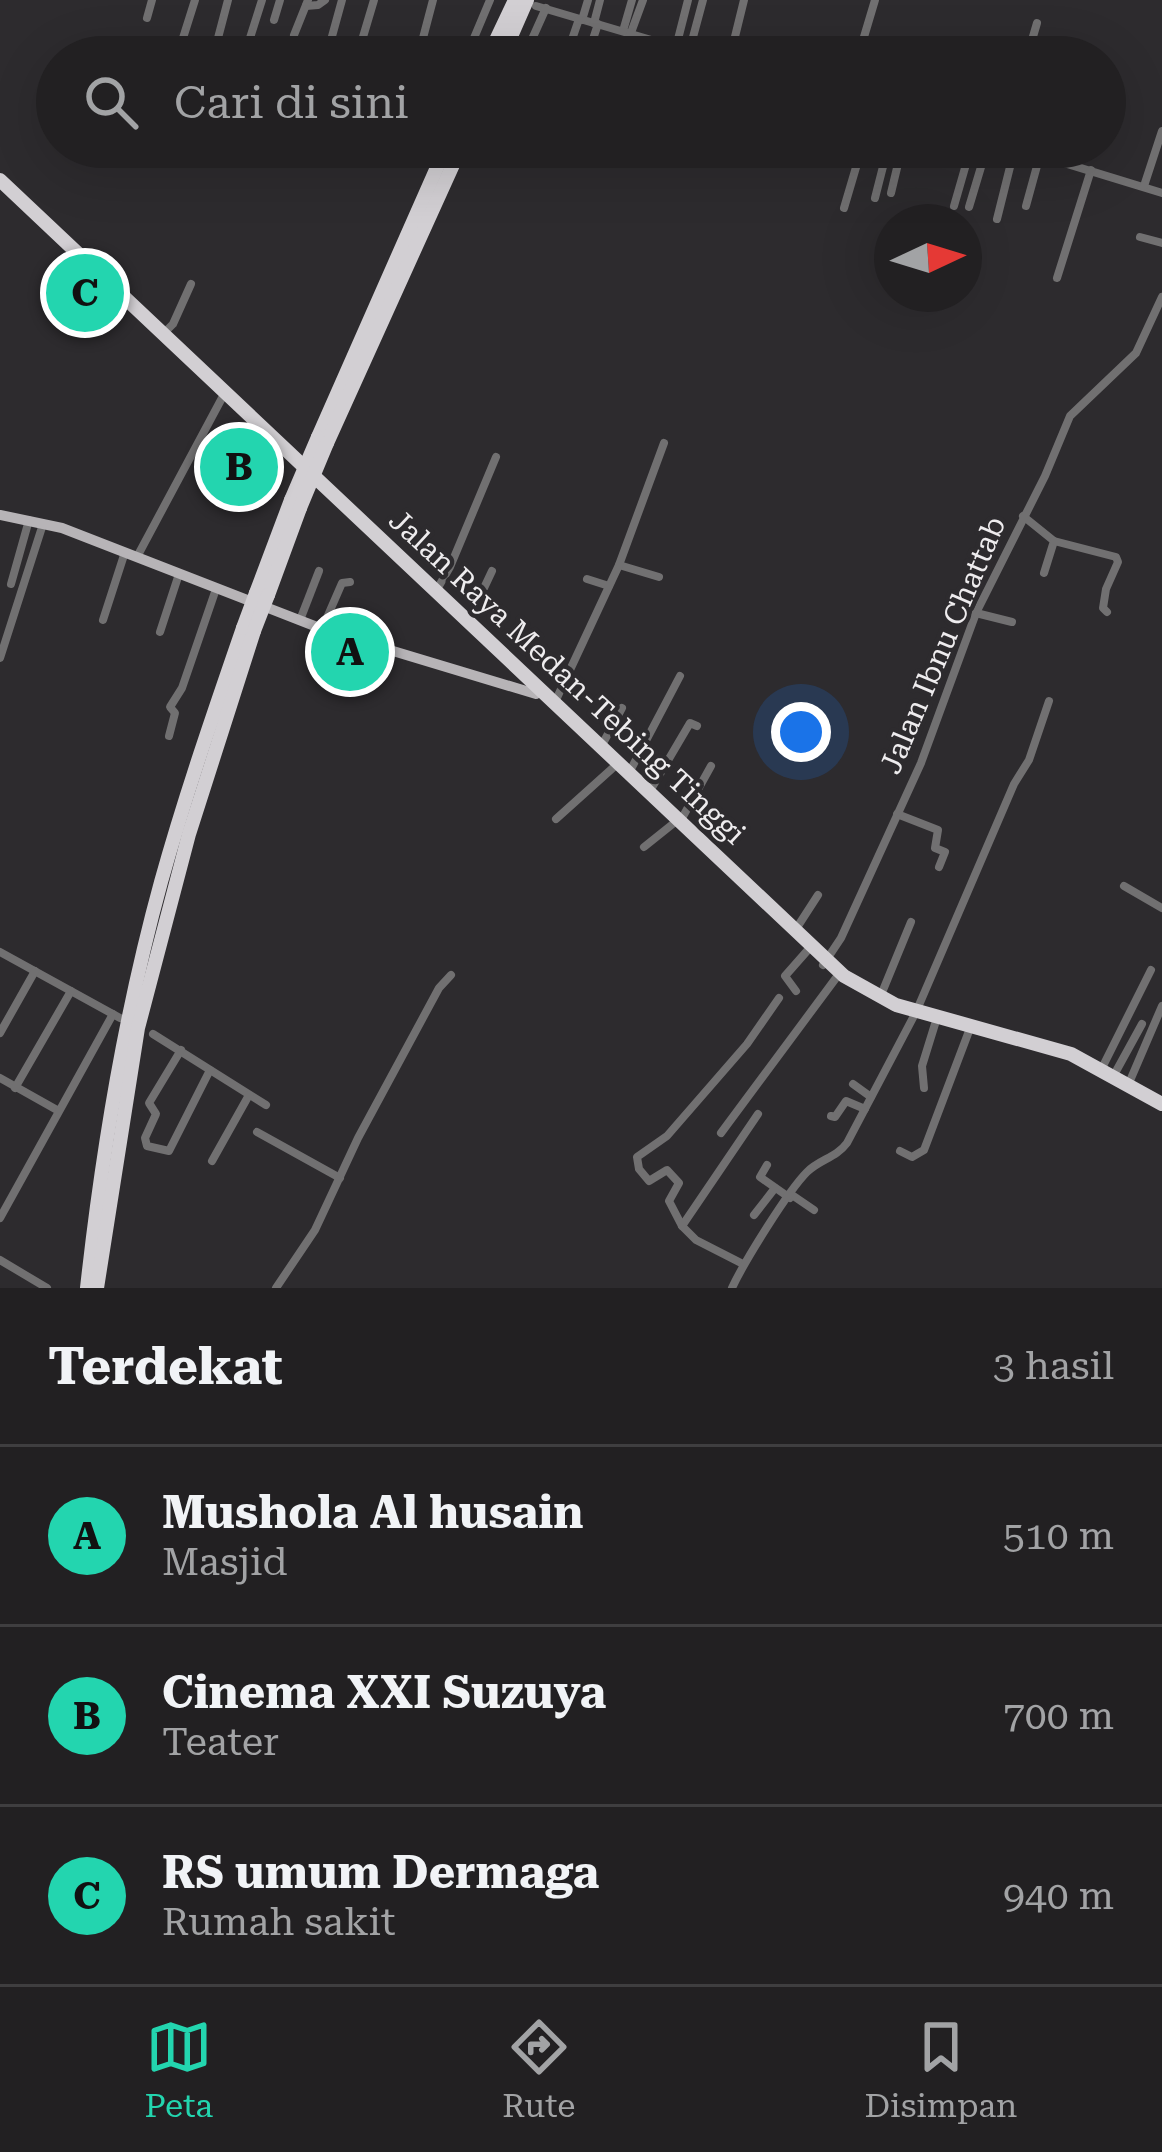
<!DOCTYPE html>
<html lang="id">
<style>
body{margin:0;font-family:"Roboto Serif",serif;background:#2a282a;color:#f1f3f6}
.compass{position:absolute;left:874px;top:204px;width:108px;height:108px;border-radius:50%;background:#222022;box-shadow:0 12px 48px #0002;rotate:86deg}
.you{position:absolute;left:801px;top:732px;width:42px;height:42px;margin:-30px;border:9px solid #fff;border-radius:50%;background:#1a73e8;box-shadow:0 0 0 18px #1a73e833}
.badge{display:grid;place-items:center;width:78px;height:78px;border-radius:50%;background:#23d5af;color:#111;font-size:39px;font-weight:700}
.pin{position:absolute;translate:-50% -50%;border:6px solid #fff;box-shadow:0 3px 12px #0006}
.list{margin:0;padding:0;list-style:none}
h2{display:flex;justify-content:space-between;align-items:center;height:156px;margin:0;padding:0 48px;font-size:51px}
h2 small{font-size:39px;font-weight:400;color:#a2a3a5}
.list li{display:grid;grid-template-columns:78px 1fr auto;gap:36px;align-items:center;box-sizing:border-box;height:180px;padding:0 48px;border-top:3px solid #3f3e40}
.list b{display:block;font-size:45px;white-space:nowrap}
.list p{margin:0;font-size:39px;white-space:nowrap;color:#a2a3a5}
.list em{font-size:39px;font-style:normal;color:#a2a3a5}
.icon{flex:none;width:66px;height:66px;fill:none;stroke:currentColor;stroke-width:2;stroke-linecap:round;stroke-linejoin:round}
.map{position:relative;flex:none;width:1162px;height:1288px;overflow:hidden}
.search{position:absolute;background:#222022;box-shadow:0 12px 48px #0002;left:36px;right:36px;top:36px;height:132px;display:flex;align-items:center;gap:30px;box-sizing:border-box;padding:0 42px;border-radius:66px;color:#a2a3a5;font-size:45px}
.sheet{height:696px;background:#222022}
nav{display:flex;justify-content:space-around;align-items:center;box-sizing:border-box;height:168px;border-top:3px solid #3f3e40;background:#222022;font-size:33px;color:#a2a3a5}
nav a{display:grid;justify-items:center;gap:6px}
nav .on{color:#23d5af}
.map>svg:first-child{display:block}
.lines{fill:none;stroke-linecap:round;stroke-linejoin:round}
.minor{stroke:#717071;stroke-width:8}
.major{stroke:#b7b4b7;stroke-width:10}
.highway{stroke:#d2cfd3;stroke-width:14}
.highway-bridge{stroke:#d2cfd3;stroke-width:14}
.labels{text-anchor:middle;stroke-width:9;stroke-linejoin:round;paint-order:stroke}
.street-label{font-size:30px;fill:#eeecee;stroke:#2d2b2e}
</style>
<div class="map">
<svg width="1162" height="1288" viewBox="0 0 1162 1288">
<rect width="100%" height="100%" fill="#2d2b2e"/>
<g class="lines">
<g class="minor">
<path d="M 306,6 L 318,5 L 325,0"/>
<path d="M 536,6 L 709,57"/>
<path d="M 147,18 L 152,0"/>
<path d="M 274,20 L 280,0"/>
<path d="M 582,20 L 588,0"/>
<path d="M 594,23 L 600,0"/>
<path d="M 623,31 L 632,0"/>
<path d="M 294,35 L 308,0"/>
<path d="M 331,40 L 342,0"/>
<path d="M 360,47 L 374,0"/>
<path d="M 676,47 L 688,0"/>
<path d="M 689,52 L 703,0"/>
<path d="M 177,57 L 195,0"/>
<path d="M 213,57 L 228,0"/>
<path d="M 244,57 L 262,0"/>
<path d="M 418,57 L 433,0"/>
<path d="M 466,57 L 490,0"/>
<path d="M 524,57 L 546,8"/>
<path d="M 566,57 L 579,19"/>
<path d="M 587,57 L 598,24"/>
<path d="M 622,57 L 643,0"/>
<path d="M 660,57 L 664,44"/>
<path d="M 730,57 L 744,0"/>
<path d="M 858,57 L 875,0"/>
<path d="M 1027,57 L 1037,23"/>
<path d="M 1012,147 L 1162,193"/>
<path d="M 1068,163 L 1072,147"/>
<path d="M 1144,186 L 1162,131"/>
<path d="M 891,193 L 902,147"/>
<path d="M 875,198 L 888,147"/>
<path d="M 954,206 L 971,147"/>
<path d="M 1026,206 L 1040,155"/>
<path d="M 969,207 L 987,147"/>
<path d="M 844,208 L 862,147"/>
<path d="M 997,219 L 1015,147"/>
<path d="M 1140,237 L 1162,243"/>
<path d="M 1057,278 L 1091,170"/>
<path d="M 164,333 L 173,324 L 191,284"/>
<path d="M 1023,516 L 1054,541 L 1044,573"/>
<path d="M 1054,541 L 1116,557 L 1118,562 L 1106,589 L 1103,608 L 1107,612"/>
<path d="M 138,555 L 222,398"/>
<path d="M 619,565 L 659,577"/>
<path d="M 587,579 L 609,586"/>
<path d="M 11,584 L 29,520"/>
<path d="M 436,591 L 450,567 L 496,457"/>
<path d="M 976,613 L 1012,622"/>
<path d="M 103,620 L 125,552"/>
<path d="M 300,620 L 319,571"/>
<path d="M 469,620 L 492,571"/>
<path d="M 322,629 L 342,583 L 350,582"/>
<path d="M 160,632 L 179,574"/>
<path d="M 0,658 L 43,524"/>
<path d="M 555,702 L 619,565 L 664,443"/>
<path d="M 169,736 L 175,713 L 170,707 L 182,688 L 216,589"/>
<path d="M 602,745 L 622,708"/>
<path d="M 630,771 L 680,676"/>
<path d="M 650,791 L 690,723 L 697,726"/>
<path d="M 897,814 L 938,830 L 935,848 L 945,852 L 939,867"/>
<path d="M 556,819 L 615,766"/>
<path d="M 681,820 L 711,766"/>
<path d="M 644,847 L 674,823"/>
<path d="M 1124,886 L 1162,908"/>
<path d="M 796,929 L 818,895"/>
<path d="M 0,952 L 120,1018"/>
<path d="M 823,965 L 841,938 L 921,763 L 976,613 L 1045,476 L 1070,416 L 1136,353 L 1162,297"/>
<path d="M 796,991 L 785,976 L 807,951"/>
<path d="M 881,995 L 911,922"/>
<path d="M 0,1033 L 35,971"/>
<path d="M 153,1034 L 266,1105"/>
<path d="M 181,1050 L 149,1103 L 156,1114 L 145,1138 L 147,1146 L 169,1151 L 210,1070"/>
<path d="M 1102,1068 L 1151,970"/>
<path d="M 1114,1075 L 1142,1024"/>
<path d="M 0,1078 L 57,1110"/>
<path d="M 1129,1083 L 1162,1006"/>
<path d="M 853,1084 L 871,1097"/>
<path d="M 15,1088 L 71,991"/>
<path d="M 924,1088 L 922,1066 L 935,1024"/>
<path d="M 831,1116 L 835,1117 L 846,1101 L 865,1109"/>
<path d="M 257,1132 L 340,1178"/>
<path d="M 721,1133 L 836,978"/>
<path d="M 900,1151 L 912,1157 L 924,1150 L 969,1031"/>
<path d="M 212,1161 L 249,1095"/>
<path d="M 767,1165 L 760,1177 L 790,1198"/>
<path d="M 792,1195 L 814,1210"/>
<path d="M 754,1215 L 775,1188"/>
<path d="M 0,1218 L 113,1014"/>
<path d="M 682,1226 L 669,1201 L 679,1183 L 667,1170 L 649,1181 L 639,1169 L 637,1157 L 667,1136 L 747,1044 L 779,998"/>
<path d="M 0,1260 L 47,1288"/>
<path d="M 743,1264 L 696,1240 L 682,1226 L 758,1114"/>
<path d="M 276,1288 L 315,1230 L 358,1138 L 439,988 L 451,975"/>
<path d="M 732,1288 C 744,1262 788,1191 807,1172 C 820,1159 836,1158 847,1143 L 916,1012 L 1014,784 L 1029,760 L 1049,701"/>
</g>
<path class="major" d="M 0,515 L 62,528 L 330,632 L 536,694 L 541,689"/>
<g class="highway">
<path d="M 488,57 L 515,0"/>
<path d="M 502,57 L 527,0"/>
<path d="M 0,180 L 844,976 L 896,1005 L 1071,1054 L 1162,1104"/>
<path d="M 318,437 L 446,147"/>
<path d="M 327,443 L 461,147"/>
<path d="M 256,593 L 291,500"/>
<path d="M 268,595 L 300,508"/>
<path d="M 87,1288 C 102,1152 125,1013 161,882 C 185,796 214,712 243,628"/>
<path d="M 97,1288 L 138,1028 L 189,834 L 254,631"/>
</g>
<g class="highway-bridge">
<path d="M 291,500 L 318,437"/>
<path d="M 300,508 L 327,443"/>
<path d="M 243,628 L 256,593"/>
<path d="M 254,631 L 268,595"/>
</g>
</g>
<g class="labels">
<g class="street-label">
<text transform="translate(943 645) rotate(-67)" y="10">Jalan Ibnu Chattab</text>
<text transform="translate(567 677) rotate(43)" y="10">Jalan Raya Medan-Tebing Tinggi</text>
</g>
</g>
</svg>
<svg class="compass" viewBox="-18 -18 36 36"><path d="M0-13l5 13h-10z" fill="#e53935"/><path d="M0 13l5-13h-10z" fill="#a2a3a5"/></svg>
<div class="you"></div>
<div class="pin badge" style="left:350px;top:652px">A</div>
<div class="pin badge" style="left:239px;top:467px">B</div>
<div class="pin badge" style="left:85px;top:293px">C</div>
<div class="search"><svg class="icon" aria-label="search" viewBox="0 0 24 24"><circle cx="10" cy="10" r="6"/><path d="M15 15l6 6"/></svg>Cari di sini</div>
</div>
<section class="sheet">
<h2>Terdekat<small>3 hasil</small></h2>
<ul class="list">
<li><span class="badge">A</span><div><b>Mushola Al husain</b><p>Masjid</p></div><em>510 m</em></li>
<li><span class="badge">B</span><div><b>Cinema XXI Suzuya</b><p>Teater</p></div><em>700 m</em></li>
<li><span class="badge">C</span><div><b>RS umum Dermaga</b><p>Rumah sakit</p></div><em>940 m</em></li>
</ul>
</section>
<nav>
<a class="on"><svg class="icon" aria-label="map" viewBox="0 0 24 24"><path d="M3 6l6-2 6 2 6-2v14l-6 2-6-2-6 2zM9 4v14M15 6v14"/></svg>Peta</a>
<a><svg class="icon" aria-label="directions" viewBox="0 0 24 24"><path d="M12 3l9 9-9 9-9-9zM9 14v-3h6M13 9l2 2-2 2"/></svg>Rute</a>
<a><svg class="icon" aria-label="saved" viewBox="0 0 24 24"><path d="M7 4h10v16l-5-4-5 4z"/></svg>Disimpan</a>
</nav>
